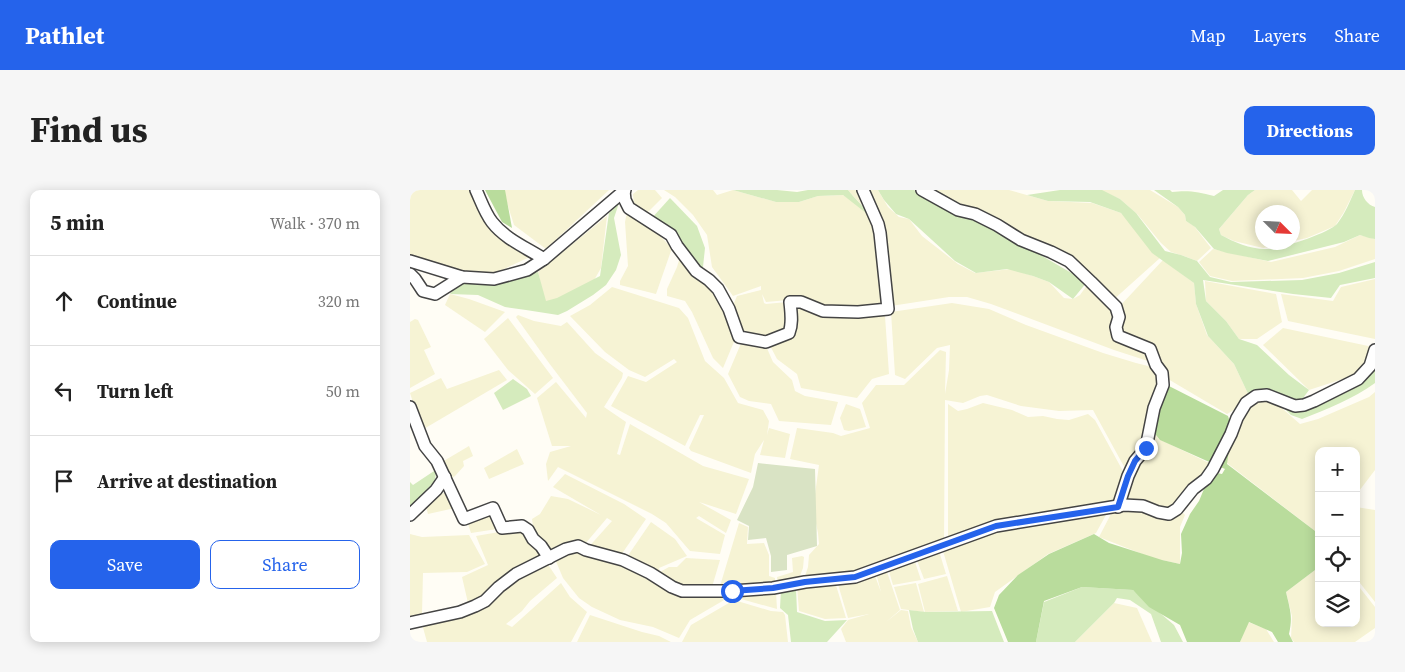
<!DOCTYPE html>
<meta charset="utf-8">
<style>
body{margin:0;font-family:"Source Serif 4",serif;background:#f6f6f6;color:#222}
.controls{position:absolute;right:15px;bottom:15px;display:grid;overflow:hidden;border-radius:10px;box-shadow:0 2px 12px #0003}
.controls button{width:45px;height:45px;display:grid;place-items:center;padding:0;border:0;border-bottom:1px solid #e0e0e0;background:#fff;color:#222;font:25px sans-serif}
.compass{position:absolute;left:845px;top:15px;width:45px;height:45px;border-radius:50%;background:#fff;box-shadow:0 2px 12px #0003;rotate:114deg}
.stop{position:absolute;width:15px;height:15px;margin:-11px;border:4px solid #2563eb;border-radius:50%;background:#fff}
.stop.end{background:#2563eb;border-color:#fff;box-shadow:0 1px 5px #0008}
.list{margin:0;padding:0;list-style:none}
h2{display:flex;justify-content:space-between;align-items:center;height:65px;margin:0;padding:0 20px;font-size:21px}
h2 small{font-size:16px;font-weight:400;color:#767676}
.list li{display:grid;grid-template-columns:32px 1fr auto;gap:15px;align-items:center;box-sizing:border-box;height:90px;padding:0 20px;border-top:1px solid #e0e0e0}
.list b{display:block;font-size:19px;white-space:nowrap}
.list em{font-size:16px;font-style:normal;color:#767676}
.actions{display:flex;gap:10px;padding:15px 20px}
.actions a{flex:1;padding:11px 0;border:1px solid #2563eb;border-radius:10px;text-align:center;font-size:18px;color:#2563eb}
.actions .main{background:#2563eb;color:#fff}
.icon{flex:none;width:28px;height:28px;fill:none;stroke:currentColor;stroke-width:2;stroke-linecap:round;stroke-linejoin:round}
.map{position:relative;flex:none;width:965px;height:452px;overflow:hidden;border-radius:10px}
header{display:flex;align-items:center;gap:30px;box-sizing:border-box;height:70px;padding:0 25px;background:#2563eb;color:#fff}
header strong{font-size:24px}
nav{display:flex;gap:28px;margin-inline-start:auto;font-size:18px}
.intro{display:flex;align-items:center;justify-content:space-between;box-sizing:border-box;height:120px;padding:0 30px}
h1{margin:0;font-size:35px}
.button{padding:12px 22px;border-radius:10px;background:#2563eb;color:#fff;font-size:18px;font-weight:700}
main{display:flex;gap:30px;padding:0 30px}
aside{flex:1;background:#fff;border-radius:10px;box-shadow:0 2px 12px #0003}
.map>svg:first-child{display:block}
.farmland{fill:#f6f3d4}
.green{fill:#d5ebbd}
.forest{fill:#b9dc9c}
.cemetery{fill:#d9e3c4}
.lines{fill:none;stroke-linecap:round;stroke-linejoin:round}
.minor-casing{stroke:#444;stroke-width:14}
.minor{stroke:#fff;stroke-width:11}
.route{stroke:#2563eb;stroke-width:6}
</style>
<header>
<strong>Pathlet</strong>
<nav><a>Map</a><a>Layers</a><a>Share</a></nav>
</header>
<div class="intro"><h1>Find us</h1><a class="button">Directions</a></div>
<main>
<aside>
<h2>5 min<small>Walk · 370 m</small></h2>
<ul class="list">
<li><svg class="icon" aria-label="ahead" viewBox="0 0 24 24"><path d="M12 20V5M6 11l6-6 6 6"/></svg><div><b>Continue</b></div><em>320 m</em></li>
<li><svg class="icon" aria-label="left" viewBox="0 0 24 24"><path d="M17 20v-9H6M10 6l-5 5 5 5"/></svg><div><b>Turn left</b></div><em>50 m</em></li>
<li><svg class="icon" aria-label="arrive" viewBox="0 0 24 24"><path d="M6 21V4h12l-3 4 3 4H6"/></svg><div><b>Arrive at destination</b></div></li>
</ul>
<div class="actions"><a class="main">Save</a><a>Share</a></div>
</aside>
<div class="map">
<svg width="965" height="452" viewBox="0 0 965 452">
<rect width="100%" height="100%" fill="#fffdf5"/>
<g class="farmland">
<path d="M 0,0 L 63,0 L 87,42 L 122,66 L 81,85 L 38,80 L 0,66 Z"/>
<path d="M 93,0 L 199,0 L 136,59 L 104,35 Z"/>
<path d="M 228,0 L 245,0 L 252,8 L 237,23 L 224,17 L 223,4 Z"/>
<path d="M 254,0 L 303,0 L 307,5 L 323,0 L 366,12 L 389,12 L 408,6 L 433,5 L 457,20 L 443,6 L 438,0 L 451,0 L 465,38 L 476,115 L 414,120 L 389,109 L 356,112 L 352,104 L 354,113 L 356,114 L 377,112 L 412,124 L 475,126 L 479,184 L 462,189 L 447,208 L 391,198 L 387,184 L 367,169 L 356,148 L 332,143 L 324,113 L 327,106 L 351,100 L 351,96 L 323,106 L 302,77 L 297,45 L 283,25 L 265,7 Z"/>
<path d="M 456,0 L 468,0 L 478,17 L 489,27 L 499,29 L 512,46 L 548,74 L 565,83 L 601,79 L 623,86 L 639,92 L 654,108 L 663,109 L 670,105 L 680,91 L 620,50 L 572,23 L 520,0 L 599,0 L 638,11 L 682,13 L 711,23 L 727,38 L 742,62 L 750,68 L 702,111 L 705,127 L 702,137 L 739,160 L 741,172 L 704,160 L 581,114 L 557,107 L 539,107 L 481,116 Z"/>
<path d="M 687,0 L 740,0 L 768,17 L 775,25 L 776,31 L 784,36 L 801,58 L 787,71 L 774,66 L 761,62 L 751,53 L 728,25 L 710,9 L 692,1 Z"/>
<path d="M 845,0 L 882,0 L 891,11 L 902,0 L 945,0 L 934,22 L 925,36 L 897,48 L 883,51 L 882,22 L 852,22 L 852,52 L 877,53 L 853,58 L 824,51 L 811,45 L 809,39 L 838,5 Z"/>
<path d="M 217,22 L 245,41 L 262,58 L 246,104 L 210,95 L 210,91 L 218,76 L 215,32 Z"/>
<path d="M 197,26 L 191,78 L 183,92 L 164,104 L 135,112 L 128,82 Z"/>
<path d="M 950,45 L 965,49 L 965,69 L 929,81 L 893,88 L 822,91 L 800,86 L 789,72 L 803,59 L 861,72 L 925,57 Z"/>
<path d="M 270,67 L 303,96 L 326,147 L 313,178 L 303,168 L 282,122 L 275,111 L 257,106 L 257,99 L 267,77 Z"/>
<path d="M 753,70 L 784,93 L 786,114 L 797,145 L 824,174 L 841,210 L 817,224 L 758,189 L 744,158 L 710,144 L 709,117 Z"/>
<path d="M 965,89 L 965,149 L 878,131 L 871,104 L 923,111 L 931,97 Z"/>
<path d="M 795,91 L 866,104 L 872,132 L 847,149 L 829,149 L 816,131 L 796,111 Z"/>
<path d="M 202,97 L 269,118 L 278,128 L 295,171 L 314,188 L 328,213 L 353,220 L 359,231 L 357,245 L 359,238 L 380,244 L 375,268 L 350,265 L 354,250 L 345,264 L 341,283 L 281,261 L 279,258 L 294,225 L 290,225 L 275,256 L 201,216 L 218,186 L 236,192 L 267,172 L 264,169 L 235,187 L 219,180 L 195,162 L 160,126 L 180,115 Z"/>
<path d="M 40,104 L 59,109 L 95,122 L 75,142 L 35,115 Z"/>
<path d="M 542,113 L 579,119 L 616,135 L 693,163 L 726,173 L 746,178 L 749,193 L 735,252 L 717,282 L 683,220 L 649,221 L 611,216 L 577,205 L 570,206 L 553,213 L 535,210 L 534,354 L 442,384 L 394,389 L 398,377 L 399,365 L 409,354 L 408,343 L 403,319 L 409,275 L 380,269 L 387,238 L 423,243 L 431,246 L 460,238 L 452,213 L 466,195 L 494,195 L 530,160 L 536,162 L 535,204 L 539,180 L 540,155 L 527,158 L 495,189 L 485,185 L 481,122 Z"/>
<path d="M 108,125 L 124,131 L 151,136 L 157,132 L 185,163 L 213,183 L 212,188 L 194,217 L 216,232 L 207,264 L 210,265 L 220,234 L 293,276 L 339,289 L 326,324 L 289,312 L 321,330 L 316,343 L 289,326 L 286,328 L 315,345 L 310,364 L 280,361 L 256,333 L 242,324 L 148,277 L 138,291 L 136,274 L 140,262 L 161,256 L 142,256 L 127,208 L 146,192 L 176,228 L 177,223 L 139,173 L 106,127 Z"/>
<path d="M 98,128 L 143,188 L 125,204 L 98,180 L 74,149 Z"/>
<path d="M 5,129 L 8,130 L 21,157 L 14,160 L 25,184 L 0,198 L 0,132 Z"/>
<path d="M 873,138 L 963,157 L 954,179 L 948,184 L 899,200 L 853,155 Z"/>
<path d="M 332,151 L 356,156 L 363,172 L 382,190 L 385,201 L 395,206 L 428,212 L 421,235 L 369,231 L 361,214 L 339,211 L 330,207 L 318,184 Z"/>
<path d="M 89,180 L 97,190 L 12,240 L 0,203 L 31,188 L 37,199 Z"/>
<path d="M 965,202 L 965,280 L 946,305 L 946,261 L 909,261 L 909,344 L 817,273 L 818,251 L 832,220 L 857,205 L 890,234 L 908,229 L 959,207 Z"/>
<path d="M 573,213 L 602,220 L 618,227 L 633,226 L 647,229 L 659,230 L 678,224 L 685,230 L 714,283 L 702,315 L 598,337 L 697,323 L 686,343 L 638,364 L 585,402 L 580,417 L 551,422 L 533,361 L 538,358 L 538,214 L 548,221 L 557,219 Z"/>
<path d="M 436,214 L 450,219 L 456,237 L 439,241 L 434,240 L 430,228 Z"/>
<path d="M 742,240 L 749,249 L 797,272 L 806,274 L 759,324 L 714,311 Z"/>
<path d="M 59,256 L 63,266 L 53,271 L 54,276 L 45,286 L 39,290 L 32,272 Z"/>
<path d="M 107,259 L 114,274 L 79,289 L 74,278 Z"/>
<path d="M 155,284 L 214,314 L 236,329 L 211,365 L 176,360 L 202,331 L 197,328 L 175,354 L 142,362 L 124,342 L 122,329 L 130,324 L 141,306 L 158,309 L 191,325 L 143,297 Z"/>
<path d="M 37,301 L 45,318 L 18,324 L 15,313 Z"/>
<path d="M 946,317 L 965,320 L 965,412 L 946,388 Z"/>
<path d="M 727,321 L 756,328 L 773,323 L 775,325 L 770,337 L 770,374 L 752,370 L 750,371 L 689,347 L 702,322 Z"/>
<path d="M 81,322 L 87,339 L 61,343 L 57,331 Z"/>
<path d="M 241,332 L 265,349 L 277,366 L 249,378 L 250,382 L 259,377 L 267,377 L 276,368 L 310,370 L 302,397 L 273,398 L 217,367 Z"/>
<path d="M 329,333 L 338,337 L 337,354 L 354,353 L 359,365 L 359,386 L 365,388 L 365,397 L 310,396 Z"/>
<path d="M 89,342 L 112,342 L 129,360 L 133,367 L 65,412 L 58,413 L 52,387 L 78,375 L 66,346 Z"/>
<path d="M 0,344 L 12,347 L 59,345 L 75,374 L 57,382 L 13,383 L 12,424 L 0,427 Z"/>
<path d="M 166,360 L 211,374 L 270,405 L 321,406 L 280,430 L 269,448 L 243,437 L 210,430 L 182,417 L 169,408 L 153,388 L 145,369 Z"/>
<path d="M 529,361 L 536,384 L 514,389 L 506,368 Z"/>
<path d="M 392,366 L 394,367 L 393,378 L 388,391 L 368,395 L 367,387 L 383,382 L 382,368 Z"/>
<path d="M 504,369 L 511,390 L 483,395 L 478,378 Z"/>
<path d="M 137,373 L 147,388 L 120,411 L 112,421 L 96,434 L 102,437 L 151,393 L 160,407 L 177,422 L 161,452 L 17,452 L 12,434 L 52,424 L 103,391 Z"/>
<path d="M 909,377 L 909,433 L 946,433 L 946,393 L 965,417 L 965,438 L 945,452 L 884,452 L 881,448 L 882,426 L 876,402 Z"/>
<path d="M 476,379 L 490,420 L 476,432 L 491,420 L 498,421 L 501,437 L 508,452 L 436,452 L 431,439 L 438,430 L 459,424 L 438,428 L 427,391 L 464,383 L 471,402 L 466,383 Z"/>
<path d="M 537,386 L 548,421 L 515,422 L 508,394 Z"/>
<path d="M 425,392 L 436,428 L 415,429 L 389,421 L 387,396 Z"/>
<path d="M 506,393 L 514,422 L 491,419 L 484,397 Z"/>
<path d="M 366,402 L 367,419 L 331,409 L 331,403 Z"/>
<path d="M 324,410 L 361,421 L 373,422 L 375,425 L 378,452 L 272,452 L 281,435 Z"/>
<path d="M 704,413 L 727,418 L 742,452 L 665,452 Z"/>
<path d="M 180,425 L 232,442 L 249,446 L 261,452 L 167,452 Z"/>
<path d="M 838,432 L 856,439 L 864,452 L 830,452 Z"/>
</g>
<g class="green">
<path d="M 323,0 L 367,0 L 387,2 L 398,0 L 438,0 L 443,6 L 457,21 L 456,23 L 433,5 L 408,6 L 389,12 L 366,12 Z"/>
<path d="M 468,0 L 504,0 L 547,23 L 565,27 L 677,92 L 663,109 L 639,92 L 623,86 L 597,79 L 566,83 L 545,71 L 499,29 L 486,24 L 474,10 Z"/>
<path d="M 650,0 L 692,0 L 710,9 L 726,23 L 755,61 L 771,65 L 787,71 L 800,87 L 821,92 L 892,90 L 929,83 L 965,72 L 965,88 L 930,95 L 921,108 L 883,104 L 793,90 L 796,111 L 816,131 L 829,149 L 847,155 L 879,185 L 899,200 L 888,215 L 858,204 L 841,210 L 824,174 L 798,146 L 786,114 L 784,93 L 742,63 L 711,23 L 680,12 L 638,11 L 617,5 Z"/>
<path d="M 744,0 L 760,0 L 762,2 C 779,0 788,2 804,6 L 813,0 L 845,0 L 838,5 L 809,39 L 811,45 C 824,52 840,59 855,59 C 868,60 919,43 927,34 C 935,24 940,11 945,0 L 952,0 C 952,8 958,15 965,17 L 965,49 L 959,48 L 950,45 L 934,52 L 858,71 L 817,63 L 804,59 L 785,37 L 776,31 L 775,25 L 768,17 Z"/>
<path d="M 260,8 L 287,36 L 295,58 L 293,77 L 287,77 L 241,29 Z"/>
<path d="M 209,13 L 204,28 L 211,65 L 206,80 L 196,95 L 183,105 L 157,121 L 148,125 L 116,120 L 95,117 L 68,105 L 40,104 L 48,93 L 94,91 L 128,82 L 136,111 L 147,108 L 190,86 L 199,23 Z"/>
<path d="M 965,172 L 965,193 C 943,209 917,219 892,229 L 881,225 L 868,212 L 904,216 Z"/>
<path d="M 103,189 L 117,199 L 121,206 L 93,220 L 84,203 Z"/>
<path d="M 24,281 L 26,282 L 25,291 L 0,317 L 0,292 L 3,295 Z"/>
<path d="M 672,397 L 723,400 L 764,435 L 773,452 L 751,452 L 741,424 L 720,410 L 707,408 L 704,413 L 665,452 L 626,452 L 634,412 Z"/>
<path d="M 386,398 L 387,422 L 415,431 L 437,430 L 417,452 L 381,452 L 378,425 L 370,418 L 371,400 Z"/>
<path d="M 499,420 L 516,422 L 582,421 L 594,452 L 508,452 L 503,439 Z"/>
</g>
<g class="forest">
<path d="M 75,0 L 95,0 L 102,38 L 92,32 Z"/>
<path d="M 755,194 L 818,226 L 822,238 L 817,274 L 909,344 L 909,377 L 876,402 C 880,420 883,426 879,444 L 883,452 L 868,452 L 862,442 L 839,432 L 830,452 L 777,452 L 770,435 L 739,417 L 723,400 L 672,397 L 634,411 L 626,452 L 598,452 L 584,418 L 589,405 L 608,385 L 639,364 L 684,344 L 699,353 L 752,370 L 770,374 L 772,363 L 771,344 L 780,324 L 789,311 L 794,299 L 807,283 L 812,284 L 815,279 L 750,250 L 742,240 Z"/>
</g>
<path class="cemetery" d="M 348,273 L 405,279 L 407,356 L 377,365 L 377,380 L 361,382 L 361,366 L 356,348 L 338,350 L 339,336 L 327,330 L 343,297 Z"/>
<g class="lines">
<defs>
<g id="minor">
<path d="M 66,0 C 71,11 75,23 82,32 C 95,49 117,58 134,69"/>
<path d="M 512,0 L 548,20 L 565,24 L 587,35 L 611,50 L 641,62 L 659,71 L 681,92 L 706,117 L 709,127 L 706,137 L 708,146 L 740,159 L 746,175 L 752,183 L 753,195 L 744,218 L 736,258 L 725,271 L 718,286 L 708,317"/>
<path d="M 214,1 L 215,10 L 219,18 L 261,45 L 267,56 L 286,81 L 299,90 L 308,99 L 319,119 L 329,147 L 356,152 L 379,143 C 383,133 381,123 380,112 L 391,112 L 413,121 L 448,122 L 478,119 L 470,43 L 468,34 L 453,0"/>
<path d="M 0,71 L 52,87 L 84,89 L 117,80 L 134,69 L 215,0"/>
<path d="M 0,84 L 5,89 L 13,101 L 25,104 L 52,87"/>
<path d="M 0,217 L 15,256 L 27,271 L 54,329 L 83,318 L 92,338 L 112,336 L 118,340 L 123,349 L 131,356 L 139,368"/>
<path d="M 0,325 L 26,300 L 35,287"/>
<path d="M 0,433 L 50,422 L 65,416 L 75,411 L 89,397 L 106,384 L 156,359 L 168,356 L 176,360 L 213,370 L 240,383 L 262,397 L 272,401 L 322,401 L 363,398 L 395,392 L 445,387 L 586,336 L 714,315 L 733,316 L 748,322 L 759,324 L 767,319 L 783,299 L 796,289 L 803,279 L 821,244 L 827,228 L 836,213 L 846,206 L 857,205 L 885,216 L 894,215 L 904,211 L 948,189 L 960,176 L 965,160"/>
</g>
</defs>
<use href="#minor" class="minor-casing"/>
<use href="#minor" class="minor"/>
</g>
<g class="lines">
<path class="route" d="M 322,401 L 363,398 L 395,392 L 445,387 L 586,336 L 708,317 L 718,286 L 725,271 L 736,258"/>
</g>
</svg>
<div class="controls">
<button>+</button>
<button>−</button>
<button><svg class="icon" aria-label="locate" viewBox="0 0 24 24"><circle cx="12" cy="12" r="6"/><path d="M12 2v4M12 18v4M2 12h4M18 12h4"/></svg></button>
<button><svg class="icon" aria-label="layers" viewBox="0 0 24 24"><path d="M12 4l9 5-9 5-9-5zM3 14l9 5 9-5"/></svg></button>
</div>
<svg class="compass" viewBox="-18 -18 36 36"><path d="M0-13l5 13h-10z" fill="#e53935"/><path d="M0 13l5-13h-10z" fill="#767676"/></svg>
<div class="stop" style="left:322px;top:401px"></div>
<div class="stop end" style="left:736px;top:258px"></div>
</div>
</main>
